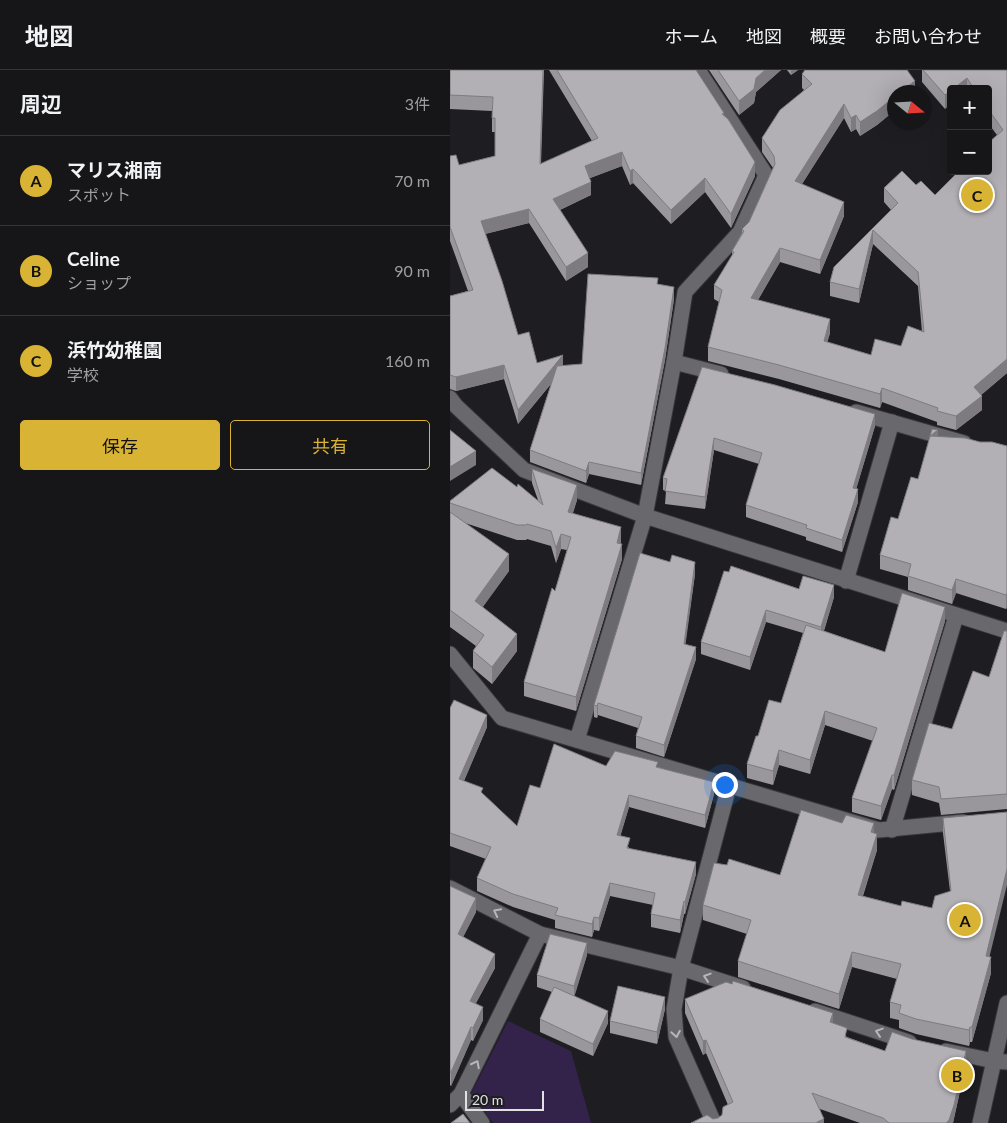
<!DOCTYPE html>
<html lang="ja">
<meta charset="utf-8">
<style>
body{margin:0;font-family:Lato,"Noto Sans JP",sans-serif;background:#1f1f22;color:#f1f3f6}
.controls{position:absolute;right:15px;top:15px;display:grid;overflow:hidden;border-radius:5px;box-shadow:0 5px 20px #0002}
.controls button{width:45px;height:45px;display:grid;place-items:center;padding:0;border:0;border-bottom:1px solid #353538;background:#161619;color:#f1f3f6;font:25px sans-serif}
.compass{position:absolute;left:437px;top:15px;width:45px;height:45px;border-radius:50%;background:#161619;box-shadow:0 5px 20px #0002;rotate:108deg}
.scale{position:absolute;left:15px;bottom:12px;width:79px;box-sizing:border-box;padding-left:5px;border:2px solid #e1e0e2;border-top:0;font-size:14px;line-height:18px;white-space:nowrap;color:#e1e0e2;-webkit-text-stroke:4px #1e1d21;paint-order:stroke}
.you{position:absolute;left:274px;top:714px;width:18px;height:18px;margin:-12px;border:4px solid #fff;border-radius:50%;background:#1a73e8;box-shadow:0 0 0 8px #1a73e833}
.badge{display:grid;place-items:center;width:32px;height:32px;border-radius:50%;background:#d9b334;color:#111;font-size:16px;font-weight:700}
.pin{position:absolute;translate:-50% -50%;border:2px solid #fff;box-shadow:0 1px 5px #0006}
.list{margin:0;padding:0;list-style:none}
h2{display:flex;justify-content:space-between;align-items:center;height:65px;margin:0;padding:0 20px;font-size:21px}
h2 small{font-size:16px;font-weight:400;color:#9e9fa2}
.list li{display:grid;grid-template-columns:32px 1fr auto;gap:15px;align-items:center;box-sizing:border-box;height:90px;padding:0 20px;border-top:1px solid #353538}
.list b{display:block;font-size:19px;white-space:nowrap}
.list p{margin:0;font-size:16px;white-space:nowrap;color:#9e9fa2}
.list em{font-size:16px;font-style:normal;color:#9e9fa2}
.actions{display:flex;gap:10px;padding:15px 20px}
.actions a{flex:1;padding:11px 0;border:1px solid #d9b334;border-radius:5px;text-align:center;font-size:18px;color:#d9b334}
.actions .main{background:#d9b334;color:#111}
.map{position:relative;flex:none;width:557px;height:1053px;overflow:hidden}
header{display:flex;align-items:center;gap:30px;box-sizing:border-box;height:70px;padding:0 25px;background:#161619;border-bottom:1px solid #353538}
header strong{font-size:24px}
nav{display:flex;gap:28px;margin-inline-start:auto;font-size:18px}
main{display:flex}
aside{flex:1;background:#161619}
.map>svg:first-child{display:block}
.green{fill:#33224a}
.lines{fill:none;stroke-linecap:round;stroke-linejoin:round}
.street-casing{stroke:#38373a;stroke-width:17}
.secondary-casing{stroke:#38373a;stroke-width:17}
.street{stroke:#69686c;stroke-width:15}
.secondary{stroke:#69686c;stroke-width:15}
.wall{fill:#99979c}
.shaded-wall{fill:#7d7b7f}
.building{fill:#b2b0b5;stroke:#7d7b7f}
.oneway{stroke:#b7b6b9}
</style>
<header>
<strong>地図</strong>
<nav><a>ホーム</a><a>地図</a><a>概要</a><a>お問い合わせ</a></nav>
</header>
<main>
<aside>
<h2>周辺<small>3件</small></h2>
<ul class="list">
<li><span class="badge">A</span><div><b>マリス湘南</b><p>スポット</p></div><em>70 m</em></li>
<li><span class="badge">B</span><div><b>Celine</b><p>ショップ</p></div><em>90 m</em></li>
<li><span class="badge">C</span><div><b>浜竹幼稚園</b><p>学校</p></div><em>160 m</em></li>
</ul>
<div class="actions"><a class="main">保存</a><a>共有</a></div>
</aside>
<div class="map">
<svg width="557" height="1053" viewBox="0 0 557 1053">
<rect width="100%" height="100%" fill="#1e1d21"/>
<path class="green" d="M 58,951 L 121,981 L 141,1053 L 43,1053 L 21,1024 Z"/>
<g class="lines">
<defs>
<g id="street">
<path d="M 224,292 L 271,304"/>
<path d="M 0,328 L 6,336 L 74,400 L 195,446 L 557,561"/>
<path d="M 406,342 L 514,373"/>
<path d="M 396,511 L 442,352"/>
<path d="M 0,584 L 52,648 L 429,760 L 513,752"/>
<path d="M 127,670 L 195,446 L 224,292 L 235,222 L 290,162 L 316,105 L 248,0"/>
<path d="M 442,760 L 506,546"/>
<path d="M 0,818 L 90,864 L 231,898 L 293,918"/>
<path d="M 365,941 L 459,972"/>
<path d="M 496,981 L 544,991 L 557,992"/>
<path d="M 11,1024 L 32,1053"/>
<path d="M 0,1035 L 11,1024 L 90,864"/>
<path d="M 264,1053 L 226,967 L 224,939 L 231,898 L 279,716"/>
</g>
<path id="secondary" d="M 530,1053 L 557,933"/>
</defs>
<use href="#street" class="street-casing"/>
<use href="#secondary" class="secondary-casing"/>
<use href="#street" class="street"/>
<use href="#secondary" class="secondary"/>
</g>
<g class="wall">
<path d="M 0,0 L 94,0 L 91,94 L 142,71 L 99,0 L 246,0 L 274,45 L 305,106 L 281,158 L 255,122 L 221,154 L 183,113 L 180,115 L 172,96 L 140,108 L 141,125 L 110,140 L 138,197 L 116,211 L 79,153 L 35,164 L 68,265 L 87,293 L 113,296 L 132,294 L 208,214 L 224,229 L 215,290 L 191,415 L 139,404 L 136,413 L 80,392 L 80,380 L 101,314 L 68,354 L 54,309 L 6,321 L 0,319 L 0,226 L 18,221 L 0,171 L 0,86 L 9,95 L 45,86 L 45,62 L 42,62 L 42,41 L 0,39 Z"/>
<path d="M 259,0 L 331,0 L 306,22 L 304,33 L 289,45 Z"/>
<path d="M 337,0 L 348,0 L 341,5 Z"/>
<path d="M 472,0 L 557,0 L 557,303 L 531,325 L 532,340 L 506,360 L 487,355 L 487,352 L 432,332 L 430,338 L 329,309 L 258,291 L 258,277 L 269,232 L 264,229 L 264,215 L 282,186 L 282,181 L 292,163 L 292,159 L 299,152 L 323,98 L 312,82 L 312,68 L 354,20 L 352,18 L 352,4 L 465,22 L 444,22 L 444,41 L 427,55 L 410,66 L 406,59 L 401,62 L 394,48 L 352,114 L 394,146 L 370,204 L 330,192 L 308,230 L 380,263 L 377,272 L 421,285 L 451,276 L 472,262 L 468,216 L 423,174 L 409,233 L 380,226 L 380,212 L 384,197 L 441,140 L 434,132 L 434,118 L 466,115 L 485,125 L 547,65 L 538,53 L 538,19 L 501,19 L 495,39 L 472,12 Z"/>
<path d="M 252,297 L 425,356 L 406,419 L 408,432 L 392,482 L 356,470 L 356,467 L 296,447 L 296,435 L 309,394 L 264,380 L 255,439 L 215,434 L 216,421 L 213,420 L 213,408 Z"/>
<path d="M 488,367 L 557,376 L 557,537 L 556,539 L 506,523 L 502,534 L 458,520 L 458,507 L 430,499 L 430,485 L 448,449 Z"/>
<path d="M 82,399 L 127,430 L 123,443 L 171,472 L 170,474 L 172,489 L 126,641 L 74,626 L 74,612 L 105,521 L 117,480 L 111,479 L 106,493 L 101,476 L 77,469 L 76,470 L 67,470 L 15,453 L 59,501 L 32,537 L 67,581 L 42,614 L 23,598 L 23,581 L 26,576 L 0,557 L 0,431 L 67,417 L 88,430 L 82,413 Z"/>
<path d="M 245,504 L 235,574 L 246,589 L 214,687 L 186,678 L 186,666 L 188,658 L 148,645 L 147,648 L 144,647 L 144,635 Z"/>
<path d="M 349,519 L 384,527 L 374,561 L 435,582 L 495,551 L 444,720 L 442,719 L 431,750 L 402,742 L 402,728 L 423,671 L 375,655 L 360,704 L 329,695 L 323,715 L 297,708 L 297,694 L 308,666 L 331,633 L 353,563 L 316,552 L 300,600 L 251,584 L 251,572 Z"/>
<path d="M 557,561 L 557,739 L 491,745 L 489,733 L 462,725 L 462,710 L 502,659 L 539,607 Z"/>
<path d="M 0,638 L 37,657 L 14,711 L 33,724 L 67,756 L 90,718 L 156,696 L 208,697 L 264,724 L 255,758 L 179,737 L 170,766 L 180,779 L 246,804 L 235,844 L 234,844 L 230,863 L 201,857 L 201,844 L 203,835 L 160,826 L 149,861 L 144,860 L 142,867 L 105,858 L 105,850 L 63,837 L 27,821 L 27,808 L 36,789 L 0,776 Z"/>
<path d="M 493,748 L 539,887 L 541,903 L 522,972 L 520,972 L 519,976 L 466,964 L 449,958 L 449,950 L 440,948 L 440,932 L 447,909 L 402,897 L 389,939 L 288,907 L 288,891 L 297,864 L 253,850 L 253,835 L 330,805 L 424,763 L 427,780 L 413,826 L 451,836 L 482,838 L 500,821 L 493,763 Z"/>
<path d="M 0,816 L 26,842 L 13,867 L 45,898 L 26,933 L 33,950 L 23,971 L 21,970 L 1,1016 L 0,1015 Z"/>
<path d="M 137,885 L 124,926 L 158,953 L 143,986 L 90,962 L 90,949 L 102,922 L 87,917 L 87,905 Z"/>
<path d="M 235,929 L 383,953 L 397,967 L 435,981 L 516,994 L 503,1053 L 410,1053 L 370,1039 L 374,1053 L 263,1049 L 268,1048 L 272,1045 L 278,1035 L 256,983 L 253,985 L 235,943 Z"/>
<path d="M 215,939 L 207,974 L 160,963 L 160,951 Z"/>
</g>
<g class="shaded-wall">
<path d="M 315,0 L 331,0 L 306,22 L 304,33 L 289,45 L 289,31 L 306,8 Z"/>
<path d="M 341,0 L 348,0 L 341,5 Z"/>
<path d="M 517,8 L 517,19 L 503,19 Z"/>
<path d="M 465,11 L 465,22 L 450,22 Z"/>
<path d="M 501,20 L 501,34 L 495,39 L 495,25 Z"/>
<path d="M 444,27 L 444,41 L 427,55 L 410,66 L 410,52 Z"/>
<path d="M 394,34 L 394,48 L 345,125 L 345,111 Z"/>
<path d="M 406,45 L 406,59 L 401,62 L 401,48 Z"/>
<path d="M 172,82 L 172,96 L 135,110 L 135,96 Z"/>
<path d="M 305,92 L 305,106 L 281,158 L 281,144 Z"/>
<path d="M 183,99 L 183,113 L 180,115 L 180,101 Z"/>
<path d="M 255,108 L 255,122 L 221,154 L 221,140 Z"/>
<path d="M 141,112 L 141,125 L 103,143 L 103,129 Z"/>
<path d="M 394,132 L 394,146 L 370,204 L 370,190 Z"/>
<path d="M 79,139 L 79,153 L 31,165 L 31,151 Z"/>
<path d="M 423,160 L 423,174 L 409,233 L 409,219 Z"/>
<path d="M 330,178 L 330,192 L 301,242 L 301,228 Z"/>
<path d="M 138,183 L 138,197 L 116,211 L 116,197 Z"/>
<path d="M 224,217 L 224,229 L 215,290 L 191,415 L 191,403 Z"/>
<path d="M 380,249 L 380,263 L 374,285 L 374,271 Z"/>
<path d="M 113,285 L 113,299 L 68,354 L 68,340 Z"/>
<path d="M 557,289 L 557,303 L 524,331 L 524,317 Z"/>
<path d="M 54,295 L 54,309 L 6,321 L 6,307 Z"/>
<path d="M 432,318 L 432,332 L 430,338 L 430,324 Z"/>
<path d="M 532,326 L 532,340 L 506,360 L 506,346 Z"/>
<path d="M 425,344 L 425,356 L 403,430 L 403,418 Z"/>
<path d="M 488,360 L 488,374 L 480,366 Z"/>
<path d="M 264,368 L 264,380 L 255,439 L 255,427 Z"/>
<path d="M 26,381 L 26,395 L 0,411 L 0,397 Z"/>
<path d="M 139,392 L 139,404 L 136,413 L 136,401 Z"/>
<path d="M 127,415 L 127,430 L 118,456 L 118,442 Z"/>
<path d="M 408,419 L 408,432 L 392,482 L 392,470 Z"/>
<path d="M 171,457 L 171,472 L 167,487 L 167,473 Z"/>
<path d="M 111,464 L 111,479 L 106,493 L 106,478 Z"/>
<path d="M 172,474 L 172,489 L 126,641 L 126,627 Z"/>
<path d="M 59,484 L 59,501 L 25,548 L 25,531 Z"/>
<path d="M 245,492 L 245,504 L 234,586 L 234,574 Z"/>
<path d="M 506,509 L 506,523 L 502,534 L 502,520 Z"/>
<path d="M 384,515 L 384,527 L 371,569 L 371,557 Z"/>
<path d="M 557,523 L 557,537 L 556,539 L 556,525 Z"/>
<path d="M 495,537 L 495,551 L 444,720 L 444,705 Z"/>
<path d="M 316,540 L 316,552 L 300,600 L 300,587 Z"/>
<path d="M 67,564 L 67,581 L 42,614 L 42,597 Z"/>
<path d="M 246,577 L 246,589 L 214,687 L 214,675 Z"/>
<path d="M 148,633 L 148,645 L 147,648 L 147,636 Z"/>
<path d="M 375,641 L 375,655 L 360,704 L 360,690 Z"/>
<path d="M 37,645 L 37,657 L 9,722 L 9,709 Z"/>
<path d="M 329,680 L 329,695 L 323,715 L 323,701 Z"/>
<path d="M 442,705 L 442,719 L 431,750 L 431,736 Z"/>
<path d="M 264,712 L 264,724 L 255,758 L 255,745 Z"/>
<path d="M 179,725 L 179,737 L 167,778 L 167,765 Z"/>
<path d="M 424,753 L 424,768 L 421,762 Z"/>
<path d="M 427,764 L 427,780 L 408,840 L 408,825 Z"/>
<path d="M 246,792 L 246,804 L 235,844 L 235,832 Z"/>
<path d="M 557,799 L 557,815 L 536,901 L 536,886 Z"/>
<path d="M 160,813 L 160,826 L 149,861 L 149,848 Z"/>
<path d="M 26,828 L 26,842 L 8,877 L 8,864 Z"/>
<path d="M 234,831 L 234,844 L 230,863 L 230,850 Z"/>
<path d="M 144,847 L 144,860 L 142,867 L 142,854 Z"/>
<path d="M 137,873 L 137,885 L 124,928 L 124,916 Z"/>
<path d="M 402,882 L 402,897 L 389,939 L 389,924 Z"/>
<path d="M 45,884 L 45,898 L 20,944 L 20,931 Z"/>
<path d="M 541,887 L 541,903 L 522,972 L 522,957 Z"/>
<path d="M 215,927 L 215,939 L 207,974 L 207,962 Z"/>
<path d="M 33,937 L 33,950 L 23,971 L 23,958 Z"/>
<path d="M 158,941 L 158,953 L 143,986 L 143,974 Z"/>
<path d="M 383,943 L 383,957 L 380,952 Z"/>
<path d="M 21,957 L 21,970 L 1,1016 L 1,1002 Z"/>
<path d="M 520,957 L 520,972 L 519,976 L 519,960 Z"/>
<path d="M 256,970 L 256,983 L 253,985 L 253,971 Z"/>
<path d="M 516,981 L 516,994 L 504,1048 L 503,1053 L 496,1053 Z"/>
<path d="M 374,1049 L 374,1053 L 367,1053 L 367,1052 Z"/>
</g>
<g class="building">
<path d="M 0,0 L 93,0 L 90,94 L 148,68 L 107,0 L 246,0 L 274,43 L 272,44 L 278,49 L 305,92 L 281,144 L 255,108 L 221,140 L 183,99 L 180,101 L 172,82 L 135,96 L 141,112 L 103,129 L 138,183 L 116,197 L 79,139 L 31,151 L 52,211 L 68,265 L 79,262 L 87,293 L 113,285 L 68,340 L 54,295 L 6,307 L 0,305 L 0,226 L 23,220 L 0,157 L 0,86 L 6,85 L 9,95 L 45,86 L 45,48 L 42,48 L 43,27 L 0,25 Z"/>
<path d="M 268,0 L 315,0 L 306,8 L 304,19 L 289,31 Z"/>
<path d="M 355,0 L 457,0 L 465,11 L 450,22 L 444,22 L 444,27 L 427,41 L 410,52 L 406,45 L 401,48 L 394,34 L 345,111 L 394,132 L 370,190 L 330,178 L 301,228 L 380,249 L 374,271 L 421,285 L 425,269 L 451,276 L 458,256 L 474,262 L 468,202 L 423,160 L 409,219 L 380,212 L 384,197 L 448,133 L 434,118 L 452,101 L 466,115 L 471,111 L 485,125 L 509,101 L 538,101 L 538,73 L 553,60 L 538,39 L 538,19 L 524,19 L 517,8 L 503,19 L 501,19 L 501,20 L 495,25 L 473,0 L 557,0 L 557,289 L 524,317 L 532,326 L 506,346 L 487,341 L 488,338 L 432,318 L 430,324 L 329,295 L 258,277 L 272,220 L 264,215 L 284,182 L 282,181 L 294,161 L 292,159 L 299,152 L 325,94 L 324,86 L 312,68 L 330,40 L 362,14 L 352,4 Z"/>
<path d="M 138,204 L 208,208 L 207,214 L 224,217 L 215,278 L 191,403 L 139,392 L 136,401 L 80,380 L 107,296 L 132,294 Z"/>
<path d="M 252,297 L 325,315 L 425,344 L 403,418 L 408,419 L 392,470 L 356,458 L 357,455 L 296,435 L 312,383 L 264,368 L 255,427 L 215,421 L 217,409 L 213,408 Z"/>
<path d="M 482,359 L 488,360 L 480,366 L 515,368 L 530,372 L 542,372 L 557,376 L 557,523 L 556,525 L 506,509 L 502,520 L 458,506 L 461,494 L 430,485 L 441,447 L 448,449 L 461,407 L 468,409 Z"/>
<path d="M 0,360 L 26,381 L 0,397 Z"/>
<path d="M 42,398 L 67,417 L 68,414 L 93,435 L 82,399 L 127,415 L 118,442 L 171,457 L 167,473 L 172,474 L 126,627 L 74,612 L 102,518 L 105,521 L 121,467 L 111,464 L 106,478 L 101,461 L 77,454 L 76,455 L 67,455 L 0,433 L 0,431 Z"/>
<path d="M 0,442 L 59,484 L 25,531 L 67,564 L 42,597 L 23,581 L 34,565 L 0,540 Z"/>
<path d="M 190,483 L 220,492 L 222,485 L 245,492 L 234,574 L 246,577 L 214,675 L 186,666 L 192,647 L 148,633 L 147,636 L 144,635 Z"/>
<path d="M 281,496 L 349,519 L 353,506 L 384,515 L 371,557 L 316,540 L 300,587 L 251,572 L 274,501 L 279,502 Z"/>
<path d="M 452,523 L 495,537 L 444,705 L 442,705 L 431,736 L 402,728 L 427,658 L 375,641 L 360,690 L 329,680 L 323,701 L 297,694 L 306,666 L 308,666 L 319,630 L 331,633 L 356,555 L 435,582 Z"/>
<path d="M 554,561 L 557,561 L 557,724 L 491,729 L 489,717 L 462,710 L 479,653 L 502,659 L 523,601 L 539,607 Z"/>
<path d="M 4,630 L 37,645 L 9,709 L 33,718 L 31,722 L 67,756 L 80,715 L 90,718 L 104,674 L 156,696 L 165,681 L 208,692 L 206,697 L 264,712 L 255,745 L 179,725 L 167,765 L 180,768 L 177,778 L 246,792 L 235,832 L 234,831 L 230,850 L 201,844 L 205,823 L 160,813 L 149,848 L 144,847 L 142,854 L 105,845 L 108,838 L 63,824 L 27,808 L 41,777 L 0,763 L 0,638 Z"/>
<path d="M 351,740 L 392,753 L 396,745 L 424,753 L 421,762 L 427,764 L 408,825 L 451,836 L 452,831 L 482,838 L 485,826 L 501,821 L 493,748 L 557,742 L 557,799 L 536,886 L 541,887 L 522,957 L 520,957 L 519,960 L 466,949 L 449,943 L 451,935 L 440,932 L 451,894 L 402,882 L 389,924 L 288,891 L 301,850 L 253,835 L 264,793 L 277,795 L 279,789 L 330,805 Z"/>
<path d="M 0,816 L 26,828 L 8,864 L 45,884 L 20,931 L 33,937 L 23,958 L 21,957 L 1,1002 L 0,1002 Z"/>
<path d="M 100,864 L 137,873 L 124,916 L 87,905 Z"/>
<path d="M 283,911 L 383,943 L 380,952 L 397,958 L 395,967 L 435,981 L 442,962 L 462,969 L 516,981 L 504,1035 L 499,1050 L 496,1053 L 439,1053 L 433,1048 L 362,1023 L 374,1049 L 367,1052 L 367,1053 L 241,1053 L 257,1045 L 263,1049 L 268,1048 L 272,1045 L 273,1037 L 283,1032 L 256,970 L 253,971 L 235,929 L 276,912 L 282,914 Z"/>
<path d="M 168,916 L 215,927 L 207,962 L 160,951 Z"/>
<path d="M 104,917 L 158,941 L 143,974 L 90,949 Z"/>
<path d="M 13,1044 L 20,1053 L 1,1053 Z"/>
</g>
<defs><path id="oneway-chevron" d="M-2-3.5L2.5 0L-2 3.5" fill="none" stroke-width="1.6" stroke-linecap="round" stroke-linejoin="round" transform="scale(1.25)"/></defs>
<g class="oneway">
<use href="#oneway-chevron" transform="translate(47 842) rotate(-153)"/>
<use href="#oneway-chevron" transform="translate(257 907) rotate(-162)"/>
<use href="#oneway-chevron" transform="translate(429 962) rotate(-162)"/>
<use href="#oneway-chevron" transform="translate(226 964) rotate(80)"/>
<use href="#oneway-chevron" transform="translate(26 994) rotate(-63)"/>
</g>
</svg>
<div class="controls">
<button>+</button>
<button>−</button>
</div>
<svg class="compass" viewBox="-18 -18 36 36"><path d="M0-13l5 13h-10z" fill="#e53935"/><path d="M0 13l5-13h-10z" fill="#9e9fa2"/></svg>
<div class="scale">20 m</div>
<div class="you"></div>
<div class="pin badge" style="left:515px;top:850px">A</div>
<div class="pin badge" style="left:507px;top:1005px">B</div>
<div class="pin badge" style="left:527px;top:125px">C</div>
</div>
</main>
